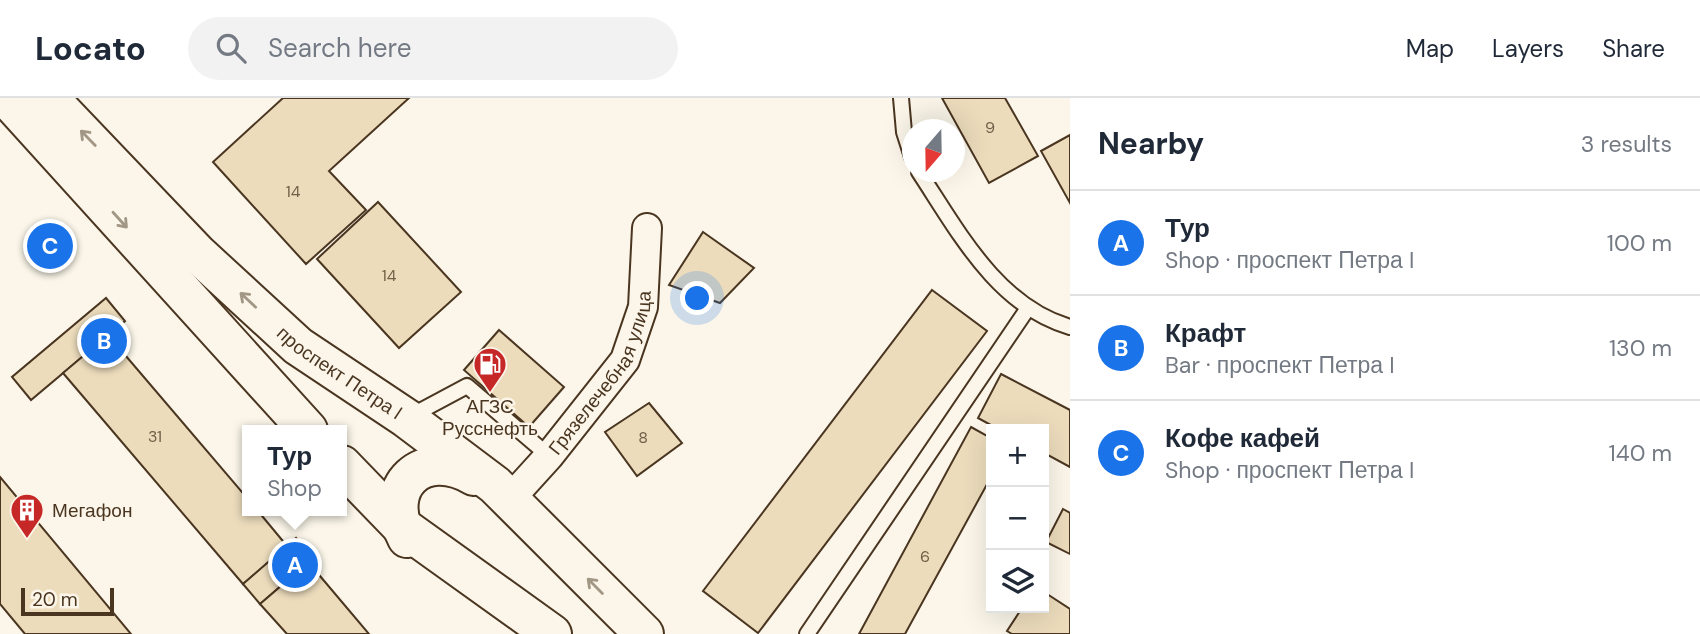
<!DOCTYPE html>
<meta charset="utf-8">
<style>
body{margin:0;font-family:"DM Sans",sans-serif;background:#f2f2f3;color:#1f2937}
.controls{position:absolute;right:21px;bottom:21px;display:grid;overflow:hidden;border-radius:0px;box-shadow:0 7px 28px #0002}
.controls button{width:63px;height:63px;display:grid;place-items:center;padding:0;border:0;border-bottom:2px solid #e0e1e3;background:#fff;color:#1f2937;font:35px sans-serif}
.compass{position:absolute;left:902px;top:21px;width:63px;height:63px;border-radius:50%;background:#fff;box-shadow:0 7px 28px #0002;rotate:200deg}
.scale{position:absolute;left:21px;bottom:18px;width:93px;box-sizing:border-box;padding-left:7px;border:4px solid #4a3520;border-top:0;font-size:19px;line-height:24px;white-space:nowrap;color:#4a3520;-webkit-text-stroke:5px #fbf6e9;paint-order:stroke}
.you{position:absolute;left:698px;top:201px;width:24px;height:24px;margin:-18px;border:5px solid #fff;border-radius:50%;background:#1a73e8;box-shadow:0 0 0 10px #1a73e833}
.badge{display:grid;place-items:center;width:46px;height:46px;border-radius:50%;background:#1a73e8;color:#fff;font-size:23px;font-weight:700}
.pin{position:absolute;translate:-50% -50%;border:4px solid #fff;box-shadow:0 2px 7px #0006}
.popup{position:absolute;left:242px;top:327px;width:105px;height:91px;box-sizing:border-box;display:grid;place-content:center;border-radius:0px;background:#fff;filter:drop-shadow(0 2px 5px #0005);font-size:23px;white-space:nowrap;color:#747a83}
.popup b{font-size:26px;color:#1f2937}
.popup::after{content:'';position:absolute;left:50%;top:100%;margin-left:-14px;border:14px solid transparent;border-top-color:#fff}
.list{margin:0;padding:0;list-style:none}
h2{display:flex;justify-content:space-between;align-items:center;height:91px;margin:0;padding:0 28px;font-size:30px}
h2 small{font-size:23px;font-weight:400;color:#747a83}
.list li{display:grid;grid-template-columns:46px 1fr auto;gap:21px;align-items:center;box-sizing:border-box;height:105px;padding:0 28px;border-top:2px solid #e0e1e3}
.list b{display:block;font-size:26px;white-space:nowrap}
.list p{margin:0;font-size:23px;white-space:nowrap;color:#747a83}
.list em{font-size:23px;font-style:normal;color:#747a83}
.icon{flex:none;width:38px;height:38px;fill:none;stroke:currentColor;stroke-width:2;stroke-linecap:round;stroke-linejoin:round}
.map{position:relative;flex:none;width:1070px;height:536px;overflow:hidden}
header{display:flex;align-items:center;gap:42px;box-sizing:border-box;height:98px;padding:0 35px;background:#fff;border-bottom:2px solid #e0e1e3}
header strong{font-size:33px}
nav{display:flex;gap:38px;margin-inline-start:auto;font-size:24px}
.search{width:490px;height:63px;background:#f2f2f3;display:flex;align-items:center;gap:18px;box-sizing:border-box;padding:0 24px;border-radius:38px;color:#747a83;font-size:26px}
main{display:flex}
aside{flex:1;background:#fff}
.map>svg:first-child{display:block}
.building{fill:#ecdcbc;stroke:#4a3520;stroke-width:2}
.lines{fill:none;stroke-linecap:round;stroke-linejoin:round}
.service-casing{stroke:#4a3520;stroke-width:18}
.minor-casing{stroke:#4a3520;stroke-width:32}
.primary-casing{stroke:#4a3520;stroke-width:42}
.service{stroke:#fbf6e9;stroke-width:14}
.minor{stroke:#fbf6e9;stroke-width:28}
.primary{stroke:#fbf6e9;stroke-width:38}
.oneway{stroke:#a29684}
.labels{text-anchor:middle;stroke-width:5;stroke-linejoin:round;paint-order:stroke}
.number-label{font-size:16px;fill:#725f47}
.street-label{font-size:19px;fill:#4a3520;stroke:#fbf6e9}
.poi-label{font-size:19px;fill:#4a3520;stroke:#fbf6e9}
</style>
<header>
<strong>Locato</strong>
<div class="search"><svg class="icon" aria-label="search" viewBox="0 0 24 24"><circle cx="10" cy="10" r="6"/><path d="M15 15l6 6"/></svg>Search here</div>
<nav><a>Map</a><a>Layers</a><a>Share</a></nav>
</header>
<main>
<div class="map">
<svg width="1070" height="536" viewBox="0 0 1070 536">
<rect width="100%" height="100%" fill="#fbf6e9"/>
<g class="building">
<path d="M 283,0 L 409,0 L 329,73 L 366,112 L 306,166 L 213,64 Z"/>
<path d="M 942,0 L 1005,0 L 1038,58 L 989,85 Z"/>
<path d="M 1070,37 L 1070,105 L 1041,53 Z"/>
<path d="M 378,104 L 461,194 L 399,250 L 317,161 Z"/>
<path d="M 703,134 L 754,170 L 720,205 L 669,187 Z"/>
<path d="M 932,192 L 987,233 L 758,535 L 703,493 Z"/>
<path d="M 106,200 L 125,223 L 31,302 L 12,279 Z"/>
<path d="M 499,232 L 564,289 L 529,329 L 464,272 Z"/>
<path d="M 108,237 L 248,401 L 248,413 L 258,413 L 287,448 L 243,486 L 63,275 Z"/>
<path d="M 1001,276 L 1070,312 L 1070,369 L 1044,355 L 1044,331 L 998,331 L 978,320 Z"/>
<path d="M 649,305 L 682,345 L 637,378 L 605,334 Z"/>
<path d="M 971,329 L 991,340 L 991,379 L 905,536 L 859,536 Z"/>
<path d="M 0,379 L 131,536 L 25,536 L 0,506 Z"/>
<path d="M 1063,411 L 1070,415 L 1070,456 L 1046,444 Z"/>
<path d="M 296,440 L 313,460 L 260,506 L 243,486 Z"/>
<path d="M 309,464 L 320,478 L 369,536 L 287,536 L 260,506 Z"/>
<path d="M 1044,494 L 1070,511 L 1070,536 L 1012,536 L 1007,533 L 1022,510 L 1044,510 Z"/>
</g>
<g class="lines">
<defs>
<g id="service">
<path d="M 901,0 L 904,34 L 912,59"/>
<path d="M 919,74 C 958,133 997,208 1070,229"/>
<path d="M 409,319 L 467,288 L 549,358"/>
<path d="M 807,536 L 1028,210"/>
</g>
<g id="minor">
<path id="s1" d="M 510,401 L 549,358 L 625,262 L 643,209 L 647,130"/>
</g>
<g id="primary">
<path d="M 7,0 L 308,332"/>
<path id="s2" d="M 49,0 L 198,156 L 298,248 L 406,320 L 495,387 L 644,536"/>
<path d="M 342,367 L 400,427 L 552,536"/>
<path d="M 407,440 C 380,389 422,348 474,378"/>
</g>
</defs>
<use href="#service" class="service-casing"/>
<use href="#minor" class="minor-casing"/>
<use href="#primary" class="primary-casing"/>
<use href="#service" class="service"/>
<use href="#minor" class="minor"/>
<use href="#primary" class="primary"/>
</g>
<defs><path id="oneway-shaft" d="M-6 0H5M1.5-3L5.5 0L1.5 3" fill="none" stroke-width="1.6" stroke-linecap="round" stroke-linejoin="round" transform="scale(1.75)"/></defs>
<g class="oneway">
<use href="#oneway-shaft" transform="translate(88 40) rotate(-134)"/>
<use href="#oneway-shaft" transform="translate(120 122) rotate(48)"/>
<use href="#oneway-shaft" transform="translate(248 202) rotate(-137)"/>
<use href="#oneway-shaft" transform="translate(595 488) rotate(-135)"/>
</g>
<defs>
<symbol id="fuel-pin" viewBox="-11 -11 22 30"><path d="M0 17L-7.5 6A9.5 9.5 0 1 1 7.5 6Z" fill="#c62828" stroke="#fbf6e9"/><path d="M-5.5-6h7V0h2V4h1.3V-2.5L3-4.5l.8-.8L6-3V5H2.5V1h-1V6h-7ZM-4.2-4.7v3.2H.2V-4.7Z" fill="#fff"/></symbol>
<symbol id="building-pin" viewBox="-11 -11 22 30"><path d="M0 17L-7.5 6A9.5 9.5 0 1 1 7.5 6Z" fill="#c62828" stroke="#fbf6e9"/><path d="M-4-6H4V6H1V3H-1V6H-4ZM-2.5-4.3h1.7v1.8h-1.7ZM.8-4.3h1.7v1.8H.8ZM-2.5-1h1.7V.8h-1.7ZM.8-1h1.7V.8H.8Z" fill="#fff"/></symbol>
</defs>
<g fill-rule="evenodd">
<use href="#fuel-pin" x="471" y="247" width="38" height="52"/>
<use href="#building-pin" x="8" y="393" width="38" height="52"/>
</g>
<g class="labels">
<g class="number-label">
<text x="990" y="35">9</text>
<text x="293" y="99">14</text>
<text x="389" y="183">14</text>
<text x="155" y="344">31</text>
<text x="643" y="345">8</text>
<text x="925" y="464">6</text>
</g>
<g class="street-label">
<text dy="7" stroke="none"><textPath href="#s1" startOffset="158">Грязелечебная улица</textPath></text>
<text dy="7" stroke="none"><textPath href="#s2" startOffset="401">проспект Петра I</textPath></text>
</g>
<g class="poi-label">
<text x="490" y="315">АГЗС<tspan x="490" dy="22">Русснефть</tspan></text>
<text x="52" y="419" text-anchor="start">Мегафон</text>
</g>
</g>
</svg>
<div class="controls">
<button>+</button>
<button>−</button>
<button><svg class="icon" aria-label="layers" viewBox="0 0 24 24"><path d="M12 4l9 5-9 5-9-5zM3 14l9 5 9-5"/></svg></button>
</div>
<svg class="compass" viewBox="-18 -18 36 36"><path d="M0-13l5 13h-10z" fill="#e53935"/><path d="M0 13l5-13h-10z" fill="#747a83"/></svg>
<div class="scale">20 m</div>
<div class="you"></div>
<div class="pin badge" style="left:295px;top:467px">A</div>
<div class="popup"><b>Тур</b>Shop</div>
<div class="pin badge" style="left:104px;top:243px">B</div>
<div class="pin badge" style="left:50px;top:148px">C</div>
</div>
<aside>
<h2>Nearby<small>3 results</small></h2>
<ul class="list">
<li><span class="badge">A</span><div><b>Тур</b><p>Shop · проспект Петра I</p></div><em>100 m</em></li>
<li><span class="badge">B</span><div><b>Крафт</b><p>Bar · проспект Петра I</p></div><em>130 m</em></li>
<li><span class="badge">C</span><div><b>Кофе кафей</b><p>Shop · проспект Петра I</p></div><em>140 m</em></li>
</ul>
</aside>
</main>
